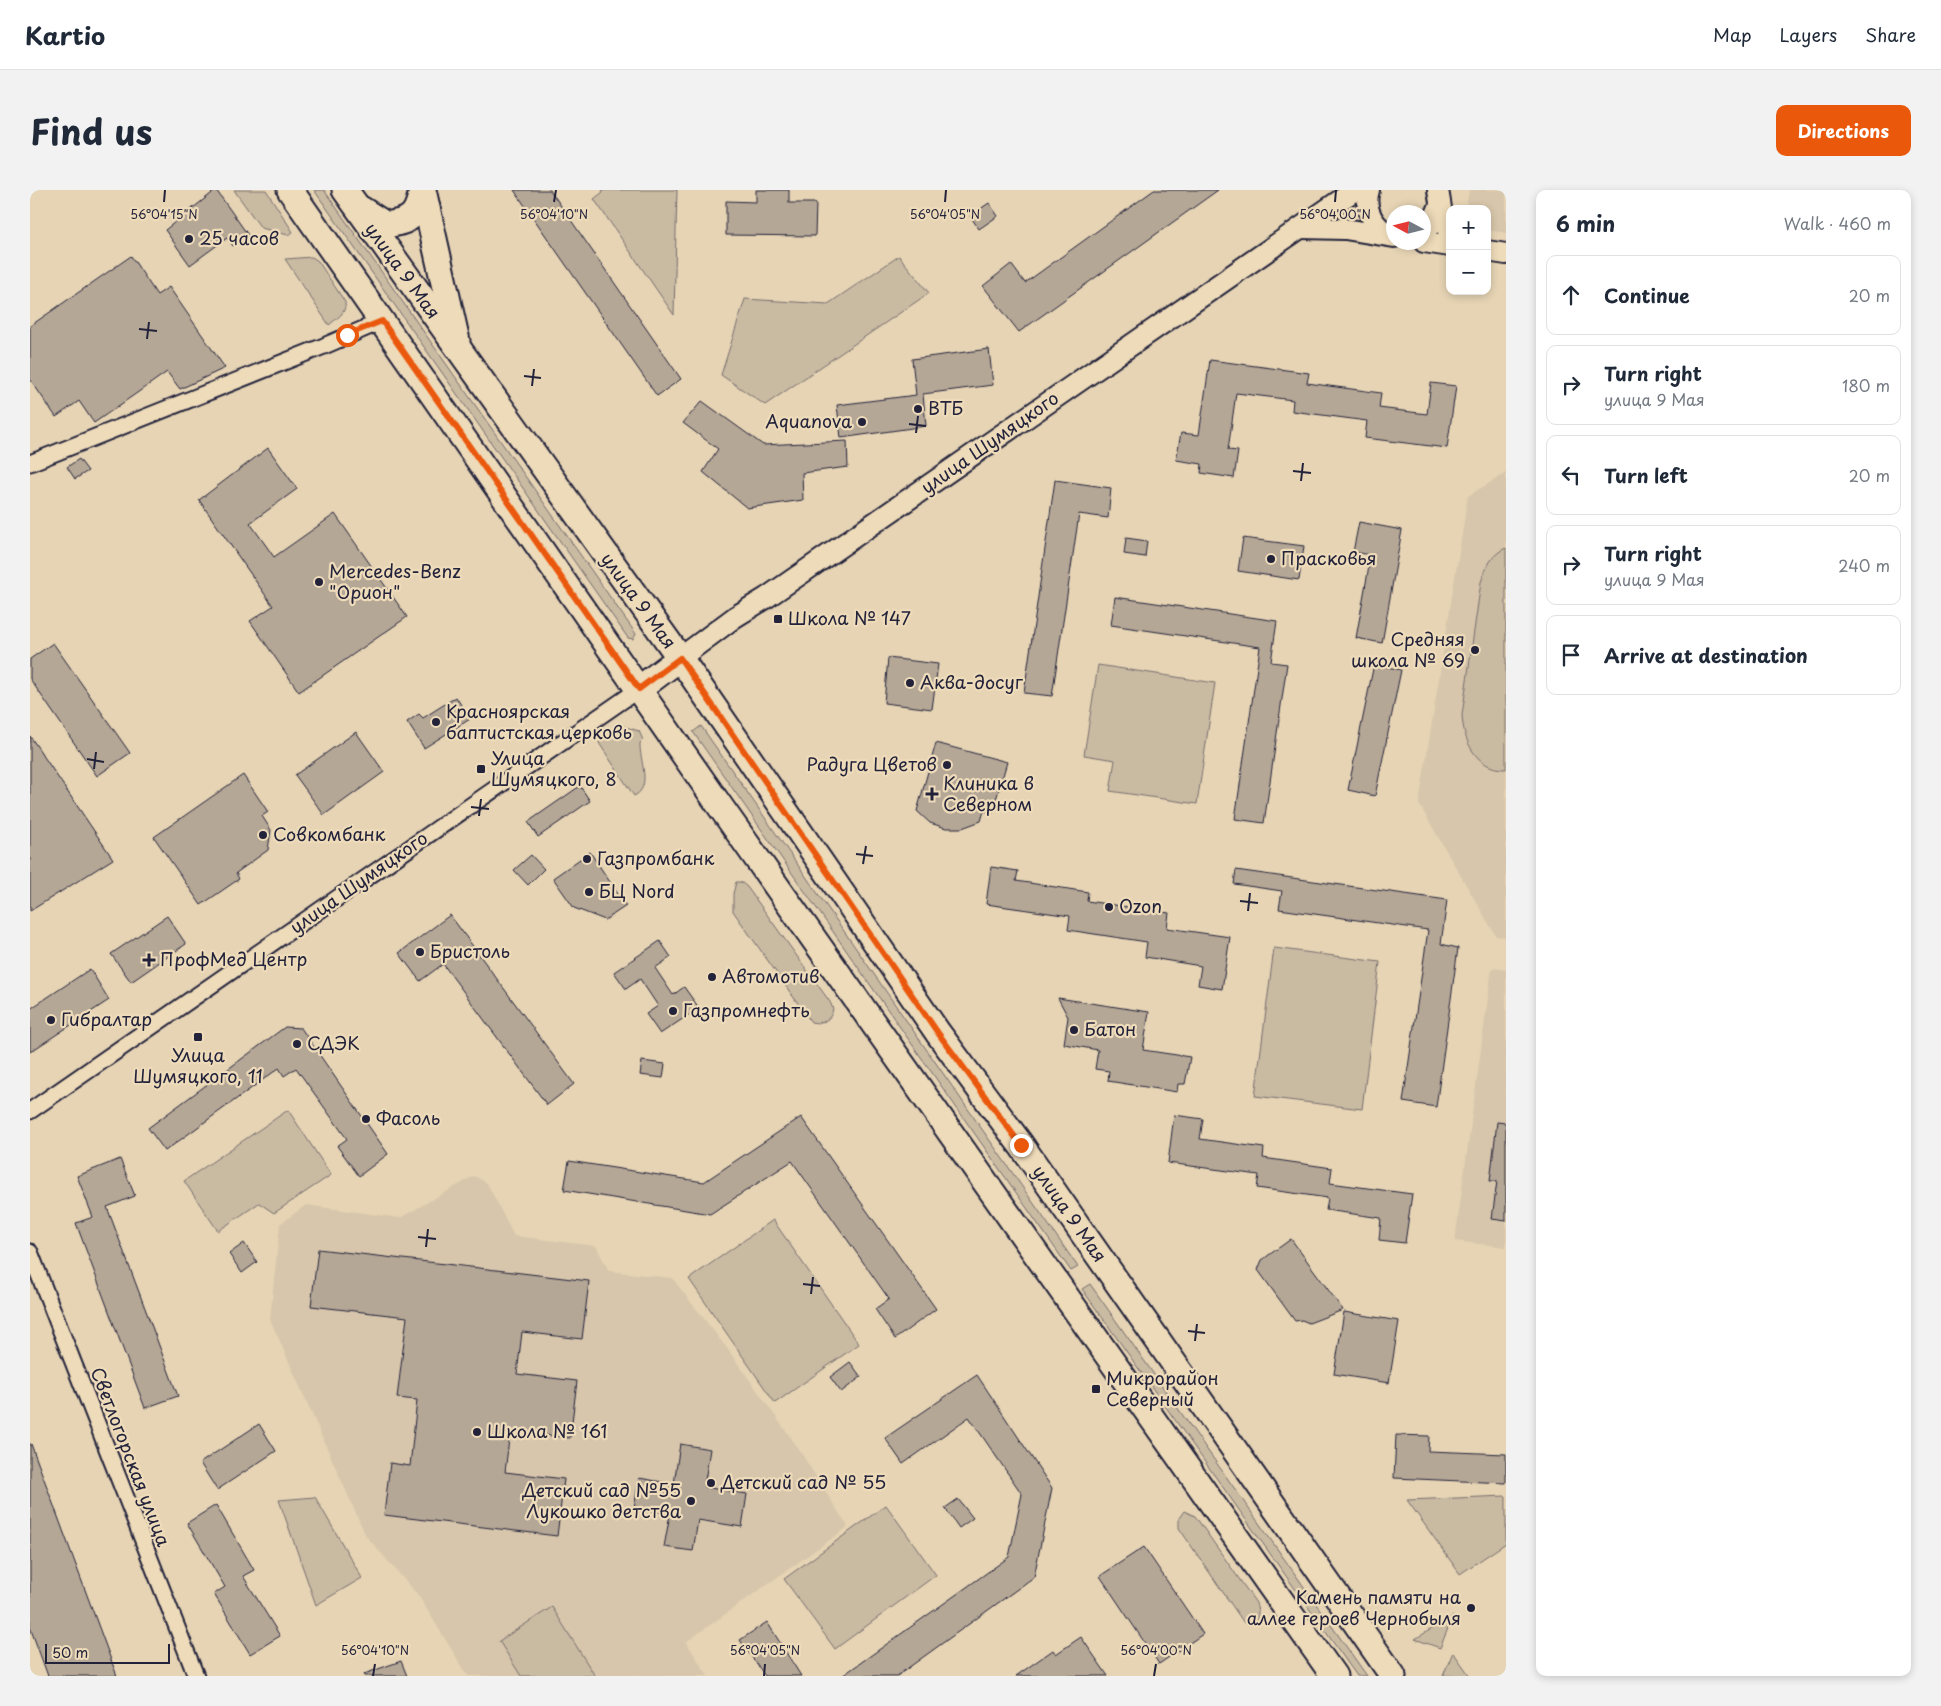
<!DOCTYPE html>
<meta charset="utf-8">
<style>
body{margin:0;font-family:"Playpen Sans",sans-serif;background:#f2f2f3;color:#1f2937}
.controls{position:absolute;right:15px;top:15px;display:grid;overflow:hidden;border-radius:10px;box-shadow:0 2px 8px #0003}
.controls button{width:45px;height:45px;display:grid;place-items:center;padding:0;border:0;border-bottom:1px solid #e0e1e3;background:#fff;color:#1f2937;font:25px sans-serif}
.compass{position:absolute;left:1356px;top:15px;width:45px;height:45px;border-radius:50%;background:#fff;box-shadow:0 2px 8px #0003;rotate:277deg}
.scale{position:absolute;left:15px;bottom:12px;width:125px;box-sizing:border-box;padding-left:5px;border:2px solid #22223b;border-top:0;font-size:14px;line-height:18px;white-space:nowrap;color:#22223b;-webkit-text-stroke:4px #eedbb9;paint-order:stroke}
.stop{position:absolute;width:15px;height:15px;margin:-11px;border:4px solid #ea580c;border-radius:50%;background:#fff}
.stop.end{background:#ea580c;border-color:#fff;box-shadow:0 1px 5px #0008}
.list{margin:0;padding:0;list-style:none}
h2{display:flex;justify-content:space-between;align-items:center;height:65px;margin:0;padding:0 20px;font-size:21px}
h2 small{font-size:16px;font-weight:400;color:#747a83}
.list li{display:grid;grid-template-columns:32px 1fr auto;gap:15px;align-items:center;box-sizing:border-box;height:80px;margin:0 10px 10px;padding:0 10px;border:1px solid #e0e1e3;border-radius:10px}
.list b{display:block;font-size:19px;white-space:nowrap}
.list p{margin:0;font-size:16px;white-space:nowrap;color:#747a83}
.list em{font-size:16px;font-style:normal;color:#747a83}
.icon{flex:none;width:28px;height:28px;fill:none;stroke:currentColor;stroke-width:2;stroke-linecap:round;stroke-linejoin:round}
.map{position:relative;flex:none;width:1476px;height:1486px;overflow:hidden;border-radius:10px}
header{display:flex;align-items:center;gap:30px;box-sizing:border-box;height:70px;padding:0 25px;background:#fff;border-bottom:1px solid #e0e1e3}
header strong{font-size:24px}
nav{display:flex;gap:28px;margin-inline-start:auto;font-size:18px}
.intro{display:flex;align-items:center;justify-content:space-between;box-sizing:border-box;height:120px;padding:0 30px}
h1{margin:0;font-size:35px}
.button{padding:12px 22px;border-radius:10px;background:#ea580c;color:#fff;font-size:18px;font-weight:700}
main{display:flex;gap:30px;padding:0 30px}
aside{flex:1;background:#fff;border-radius:10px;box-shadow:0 2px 8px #0003}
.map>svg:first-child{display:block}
.built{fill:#d7c6ab}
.green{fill:#c9baa2;stroke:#766e6e}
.building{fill:#b5a796;stroke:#22223b}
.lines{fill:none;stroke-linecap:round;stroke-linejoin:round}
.minor-casing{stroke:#22223b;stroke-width:19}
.tertiary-casing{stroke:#22223b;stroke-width:24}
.primary-casing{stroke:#22223b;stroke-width:29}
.minor{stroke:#eedbb9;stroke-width:15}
.tertiary{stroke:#eedbb9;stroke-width:20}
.primary{stroke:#eedbb9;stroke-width:25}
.route{stroke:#ea580c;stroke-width:6}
.ticks{fill:none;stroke:#22223b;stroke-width:2}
.poi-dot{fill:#22223b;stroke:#eedbb9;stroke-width:2}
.labels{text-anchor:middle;stroke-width:4.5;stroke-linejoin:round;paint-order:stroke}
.poi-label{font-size:18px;fill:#22223b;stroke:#eedbb9;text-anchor:start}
.street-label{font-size:18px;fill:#22223b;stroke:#eedbb9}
.ticks-label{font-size:12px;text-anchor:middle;fill:#22223b;stroke:#eedbb9;stroke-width:4.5;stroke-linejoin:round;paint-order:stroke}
</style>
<header>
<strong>Kartio</strong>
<nav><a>Map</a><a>Layers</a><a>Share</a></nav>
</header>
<div class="intro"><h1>Find us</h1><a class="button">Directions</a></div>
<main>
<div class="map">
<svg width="1476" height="1486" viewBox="0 0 1476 1486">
<rect width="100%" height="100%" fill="#e6d4b4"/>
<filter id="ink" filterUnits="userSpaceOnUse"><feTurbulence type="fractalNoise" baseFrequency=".02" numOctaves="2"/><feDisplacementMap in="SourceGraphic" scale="10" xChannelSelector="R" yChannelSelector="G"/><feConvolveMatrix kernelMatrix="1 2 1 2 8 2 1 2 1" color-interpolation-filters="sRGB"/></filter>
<g filter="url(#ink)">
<g class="built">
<path d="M 1439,0 L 1476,0 L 1476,43 L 1457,40 L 1457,19 L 1436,19 Z"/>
<path d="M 1476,283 L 1476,747 L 1466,746 L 1389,614 L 1438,306 Z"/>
<path d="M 1462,778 L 1476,780 L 1476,1057 L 1425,1051 Z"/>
<path d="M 444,986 L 457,993 L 484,1046 L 566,1056 L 579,1081 L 642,1088 L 696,1157 L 766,1255 L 818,1337 L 656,1452 L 678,1486 L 438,1486 L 388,1405 L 336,1346 L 240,1129 L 250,1034 L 276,1015 L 370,1028 Z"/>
</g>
<g class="green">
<path d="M 204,0 L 236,0 L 263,42 L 258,45 L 231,38 Z"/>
<path d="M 284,0 L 294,0 L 606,444 L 603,449 L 598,448 Z"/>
<path d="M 572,0 L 647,0 L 644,125 L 564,9 L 573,2 Z"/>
<path d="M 869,66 L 899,103 L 735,215 L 691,185 L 715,109 L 798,114 Z"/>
<path d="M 282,67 L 288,71 L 315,112 C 317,123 307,128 299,135 L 255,69 Z"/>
<path d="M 1476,358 L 1476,579 C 1446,580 1433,550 1432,525 L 1451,392 C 1456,378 1461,364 1476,358 Z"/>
<path d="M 1068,475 L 1185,493 L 1167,614 L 1080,601 L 1085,570 L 1054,565 Z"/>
<path d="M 589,535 L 609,541 L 613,550 L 610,553 C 609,570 623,597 604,606 L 569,553 L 572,544 Z"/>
<path d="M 671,536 L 1048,1077 L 1041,1081 L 663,542 Z"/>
<path d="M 706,692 L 711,692 L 717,697 L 800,812 L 803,819 C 801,830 792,835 781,832 L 703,721 L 703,704 Z"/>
<path d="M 1244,758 L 1350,772 L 1332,919 L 1225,906 Z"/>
<path d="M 258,920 L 301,985 L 244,1023 L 229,1013 L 188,1041 L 154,991 Z"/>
<path d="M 743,1030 L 829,1154 L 745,1213 L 659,1089 Z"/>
<path d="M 1060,1094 L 1337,1486 L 1327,1486 L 1052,1099 Z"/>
<path d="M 1476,1306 L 1476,1353 L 1430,1384 L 1377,1310 Z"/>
<path d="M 285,1307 L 332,1388 L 286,1415 L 249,1310 Z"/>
<path d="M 856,1315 L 906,1385 L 805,1459 L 754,1389 Z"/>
<path d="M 1154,1321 L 1165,1326 L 1226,1413 C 1229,1422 1230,1431 1220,1435 L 1214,1433 L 1149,1338 L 1149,1328 Z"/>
<path d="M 522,1417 L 565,1486 L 491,1486 L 469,1451 Z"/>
<path d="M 1423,1426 L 1410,1458 L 1385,1449 Z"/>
<path d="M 1423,1462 L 1440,1486 L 1413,1486 Z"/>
</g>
<g class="building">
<path d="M 186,0 L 218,45 L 203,56 L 197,48 L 160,75 L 135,40 Z"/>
<path d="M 484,0 L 520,0 L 651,189 L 627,206 Z"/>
<path d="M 726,0 L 759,0 L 759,13 L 786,13 L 785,46 L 696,45 L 696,11 L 726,12 Z"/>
<path d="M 1124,0 L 1188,0 L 989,142 L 953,96 L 981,74 L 995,93 Z"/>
<path d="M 959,13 L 968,26 L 949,39 L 940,26 Z"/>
<path d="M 101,66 L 127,105 L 139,97 L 195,178 L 150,199 L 137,182 L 64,233 L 49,211 L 26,227 L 0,189 L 0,136 Z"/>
<path d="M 959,159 L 963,195 L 893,204 L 896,236 L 811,248 L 807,215 L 886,205 L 882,169 Z"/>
<path d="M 1180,170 L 1279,183 L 1277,193 L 1351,203 L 1349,218 L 1397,224 L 1401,193 L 1426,196 L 1417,258 L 1335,248 L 1337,231 L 1262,221 L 1263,210 L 1206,203 L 1198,260 L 1208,261 L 1204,288 L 1171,283 L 1172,274 L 1146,270 L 1151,243 L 1169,245 Z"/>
<path d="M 672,211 L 733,255 L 817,251 L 818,277 L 772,283 L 773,310 L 717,318 L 673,282 L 688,259 L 653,233 Z"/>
<path d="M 238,258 L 267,299 L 220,333 L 244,367 L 305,324 L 377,427 L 269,502 L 220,431 L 243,416 L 169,310 Z"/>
<path d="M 49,269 L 58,281 L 45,289 L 37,277 Z"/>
<path d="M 1025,290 L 1081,298 L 1078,328 L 1049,324 L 1022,506 L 994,503 Z"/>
<path d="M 1329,332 L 1372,340 L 1352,453 L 1326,448 L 1341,365 L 1323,362 Z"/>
<path d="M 1096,348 L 1117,351 L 1115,367 L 1094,364 Z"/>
<path d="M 1213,348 L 1274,356 L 1269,390 L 1208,381 Z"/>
<path d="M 1085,407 L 1247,431 L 1241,472 L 1257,474 L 1234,633 L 1205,629 L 1230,457 L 1081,435 Z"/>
<path d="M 23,453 L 100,563 L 67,586 L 0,489 L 0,469 Z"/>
<path d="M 858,468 L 908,474 L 902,519 L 854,513 Z"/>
<path d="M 1344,474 L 1371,480 L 1345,606 L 1318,600 Z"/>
<path d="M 426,507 L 440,529 L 394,558 L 377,532 L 389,524 L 393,528 Z"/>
<path d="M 326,542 L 354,582 L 294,625 L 265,585 Z"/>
<path d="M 0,546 L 83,669 L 0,721 Z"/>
<path d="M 906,553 L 977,572 L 962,623 L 954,621 L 951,631 L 932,638 L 916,638 L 900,633 L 887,621 Z"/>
<path d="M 213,585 L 238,622 L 232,626 L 241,640 L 238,660 L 206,683 L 209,689 L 171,715 L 124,647 Z"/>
<path d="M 550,596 L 560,611 L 508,647 L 498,632 Z"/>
<path d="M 560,662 L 596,716 L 575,730 L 544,718 L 523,688 Z"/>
<path d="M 501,665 L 514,679 L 498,695 L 484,680 Z"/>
<path d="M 961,677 L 988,681 L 986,691 L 1058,702 L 1057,711 L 1139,723 L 1137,738 L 1200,747 L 1192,799 L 1168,795 L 1171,776 L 1115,767 L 1117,752 L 1038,740 L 1040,726 L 956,714 Z"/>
<path d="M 1206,680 L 1417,710 L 1411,754 L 1428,758 L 1406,917 L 1373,912 L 1398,740 L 1249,719 L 1252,701 L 1204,694 Z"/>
<path d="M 420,725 L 544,894 L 517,915 L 413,774 L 390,791 L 369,763 Z"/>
<path d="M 137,726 L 156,754 L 101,792 L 81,764 Z"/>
<path d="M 630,751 L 641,767 L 625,778 L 643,805 L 654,797 L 669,818 L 630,844 L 616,824 L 628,816 L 610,789 L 596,799 L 584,782 Z"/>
<path d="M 60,779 L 79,810 L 0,862 L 0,819 Z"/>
<path d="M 1028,808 L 1119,822 L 1113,860 L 1160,867 L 1155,894 L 1148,894 L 1147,902 L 1078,891 L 1079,881 L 1065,879 L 1068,860 L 1034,854 L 1038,827 Z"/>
<path d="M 255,837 L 271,838 L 358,964 L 329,986 L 307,956 L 317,949 L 266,878 L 254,886 L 249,878 L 135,961 L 118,938 Z"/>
<path d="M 612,871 L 635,874 L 633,888 L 610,885 Z"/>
<path d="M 1144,925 L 1173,929 L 1170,949 L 1234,958 L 1233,968 L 1302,978 L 1300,993 L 1382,1004 L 1375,1053 L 1349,1050 L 1351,1028 L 1296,1020 L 1298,1008 L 1227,998 L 1229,985 L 1138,973 Z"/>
<path d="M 771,927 L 906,1119 L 865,1149 L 845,1119 L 859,1109 L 762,971 L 680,1024 L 534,1000 L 539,971 L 674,992 Z"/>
<path d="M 1467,932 L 1476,933 L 1476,1031 L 1462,1029 L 1467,991 L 1460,991 Z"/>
<path d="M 90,969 L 105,1006 L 77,1017 L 148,1206 L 115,1218 L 46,1033 L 63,1027 L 47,986 Z"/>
<path d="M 1261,1049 L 1313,1120 L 1279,1133 L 1272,1130 L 1265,1131 L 1228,1080 L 1232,1070 Z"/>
<path d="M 214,1053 L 227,1072 L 212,1083 L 199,1064 Z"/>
<path d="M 288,1059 L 559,1091 L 552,1149 L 492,1142 L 487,1184 L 547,1191 L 540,1248 L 480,1241 L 475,1282 L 534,1289 L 527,1346 L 354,1325 L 360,1273 L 380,1276 L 387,1210 L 367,1208 L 377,1127 L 281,1116 Z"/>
<path d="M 1314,1122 L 1369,1131 L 1359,1193 L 1304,1184 Z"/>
<path d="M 820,1172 L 831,1187 L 811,1202 L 800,1187 Z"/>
<path d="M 947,1185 L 1022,1298 L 1004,1387 L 867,1486 L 812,1486 L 979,1367 L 992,1304 L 939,1227 L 873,1274 L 855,1248 Z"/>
<path d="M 229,1234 L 246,1261 L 187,1300 L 170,1273 Z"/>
<path d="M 1366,1245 L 1399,1246 L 1398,1261 L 1476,1264 L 1476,1293 L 1364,1288 Z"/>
<path d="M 0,1254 L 1,1254 L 87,1486 L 18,1486 L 0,1437 Z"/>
<path d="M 650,1254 L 680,1259 L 674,1297 L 717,1304 L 712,1337 L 668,1330 L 663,1361 L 634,1357 L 640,1324 L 604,1319 L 609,1288 L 644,1294 Z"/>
<path d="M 928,1309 L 943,1328 L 929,1338 L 915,1318 Z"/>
<path d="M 186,1315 L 224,1380 L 213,1386 L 250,1446 L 220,1464 L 184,1404 L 195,1397 L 157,1333 Z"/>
<path d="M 1114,1357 L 1173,1444 L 1129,1474 L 1070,1386 Z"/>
<path d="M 737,1432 L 771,1486 L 735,1486 L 710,1450 Z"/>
<path d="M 1051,1447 L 1078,1486 L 986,1486 L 1023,1460 L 1026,1464 Z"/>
<path d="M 371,1471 L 377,1486 L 335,1486 L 334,1484 Z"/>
</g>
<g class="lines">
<defs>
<g id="minor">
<path d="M 0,273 L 294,156 L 352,131"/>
<path d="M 0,921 L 609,499"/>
<path d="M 0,1062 L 166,1486"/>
</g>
<g id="tertiary">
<path d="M 1339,0 C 1333,20 1344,37 1362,46"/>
<path d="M 1408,0 L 1413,30 L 1420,45"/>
<path d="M 1271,38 L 1315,39 L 1364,47"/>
<path d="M 1394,41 L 1402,34 L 1410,15"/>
<path d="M 1394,52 L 1420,56"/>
<path d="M 1457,61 L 1476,64"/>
<path d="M 650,468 L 705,427 L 736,408 L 1325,0"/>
</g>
<g id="primary">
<path d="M 260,0 L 692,619 L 1304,1486"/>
<path d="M 315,0 L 650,468 L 908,843 L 991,955 L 1363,1486"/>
<path d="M 393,0 L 427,151"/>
<path d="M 331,19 L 356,35 C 382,31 387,26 392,0"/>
<path d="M 609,499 L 650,468"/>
</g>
</defs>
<use href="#minor" class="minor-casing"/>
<use href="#tertiary" class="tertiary-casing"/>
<use href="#primary" class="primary-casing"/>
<use href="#minor" class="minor"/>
<use href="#tertiary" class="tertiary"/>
<use href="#primary" class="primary"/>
</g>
</g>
<g class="lines" filter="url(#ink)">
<path class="route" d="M 317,145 L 352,131 L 609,499 L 650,468 L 908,843 L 991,955"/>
</g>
<path class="ticks" d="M 134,12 L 135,0M 524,12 L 526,0M 915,12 L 916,0M 1305,12 L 1306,0M 109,139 L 127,141M 117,149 L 119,132M 494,186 L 511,188M 502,196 L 504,179M 879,234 L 896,236M 886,243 L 888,226M 1263,281 L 1281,283M 1271,291 L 1273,273M 57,569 L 74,572M 64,579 L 66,562M 441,617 L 459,619M 449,626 L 451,609M 826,664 L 843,666M 833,674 L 836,656M 1210,711 L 1228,713M 1218,721 L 1220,703M 388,1047 L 406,1049M 396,1057 L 398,1039M 773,1094 L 790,1096M 781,1104 L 783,1087M 1158,1141 L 1175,1143M 1165,1151 L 1167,1134M 343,1486 L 345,1474M 734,1486 L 735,1474M 1124,1486 L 1126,1474"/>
<g class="poi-dot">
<circle cx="159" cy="49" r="5"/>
<circle cx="888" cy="219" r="5"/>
<circle cx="832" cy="232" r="5"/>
<circle cx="1241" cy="369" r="5"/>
<circle cx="289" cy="392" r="5"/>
<rect x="743" y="424" width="10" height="10" rx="2.5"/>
<circle cx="1445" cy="460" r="5"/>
<circle cx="880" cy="493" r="5"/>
<circle cx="406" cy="532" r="5"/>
<circle cx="917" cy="575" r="5"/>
<rect x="446" y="574" width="10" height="10" rx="2.5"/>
<path d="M899.5 596.5h5v5h5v5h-5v5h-5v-5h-5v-5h5z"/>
<circle cx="233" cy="645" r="5"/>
<circle cx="557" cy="669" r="5"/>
<circle cx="559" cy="702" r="5"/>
<circle cx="1079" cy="717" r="5"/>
<circle cx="390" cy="762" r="5"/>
<path d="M116.5 762.5h5v5h5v5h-5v5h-5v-5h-5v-5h5z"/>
<circle cx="682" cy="787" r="5"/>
<circle cx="643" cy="821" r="5"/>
<circle cx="21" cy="830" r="5"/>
<circle cx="1044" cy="840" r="5"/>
<rect x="163" y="842" width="10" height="10" rx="2.5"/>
<circle cx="267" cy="854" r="5"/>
<circle cx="336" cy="929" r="5"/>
<rect x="1061" y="1194" width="10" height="10" rx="2.5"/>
<circle cx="447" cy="1242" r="5"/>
<circle cx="681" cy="1293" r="5"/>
<circle cx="661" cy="1311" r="5"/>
<circle cx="1441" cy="1418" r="5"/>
</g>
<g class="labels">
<g class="poi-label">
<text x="169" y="55">25 часов</text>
<text x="898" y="225">ВТБ</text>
<text x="822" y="238" text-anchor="end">Aquanova</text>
<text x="1251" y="375">Прасковья</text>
<text x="299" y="388">Mercedes-Benz<tspan x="299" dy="21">"Орион"</tspan></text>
<text x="758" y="435">Школа № 147</text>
<text x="1435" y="456" text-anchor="end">Средняя<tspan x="1435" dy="21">школа № 69</tspan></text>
<text x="890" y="499">Аква-досуг</text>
<text x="416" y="528">Красноярская<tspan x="416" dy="21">баптистская церковь</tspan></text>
<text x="461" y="575">Улица<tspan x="461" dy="21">Шумяцкого, 8</tspan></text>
<text x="907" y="581" text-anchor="end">Радуга Цветов</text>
<text x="913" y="600">Клиника в<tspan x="913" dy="21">Северном</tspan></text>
<text x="243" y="651">Совкомбанк</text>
<text x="567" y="675">Газпромбанк</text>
<text x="569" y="708">БЦ Nord</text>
<text x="1089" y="723">Ozon</text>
<text x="400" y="768">Бристоль</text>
<text x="130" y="776">ПрофМед Центр</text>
<text x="692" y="793">Автомотив</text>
<text x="653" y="827">Газпромнефть</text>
<text x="31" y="836">Гибралтар</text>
<text x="1054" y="846">Батон</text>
<text x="277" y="860">СДЭК</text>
<text x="168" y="872" text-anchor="middle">Улица<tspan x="168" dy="21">Шумяцкого, 11</tspan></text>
<text x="346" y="935">Фасоль</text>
<text x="1076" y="1195">Микрорайон<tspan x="1076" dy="21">Северный</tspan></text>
<text x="457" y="1248">Школа № 161</text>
<text x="691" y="1299">Детский сад № 55</text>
<text x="651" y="1307" text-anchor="end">Детский сад №55<tspan x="651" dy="21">Лукошко детства</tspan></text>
<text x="1431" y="1414" text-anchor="end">Камень памяти на<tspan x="1431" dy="21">аллее героев Чернобыля</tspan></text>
</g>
<g class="street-label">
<text transform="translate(372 81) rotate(54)" y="6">улица 9 Мая</text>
<text transform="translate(960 253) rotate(-35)" y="6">улица Шумяцкого</text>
<text transform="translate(608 411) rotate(54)" y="6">улица 9 Мая</text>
<text transform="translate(329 693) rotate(-35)" y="6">улица Шумяцкого</text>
<text transform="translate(1039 1024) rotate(55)" y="6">улица 9 Мая</text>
<text transform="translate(100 1267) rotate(69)" y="6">Светлогорская улица</text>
</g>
</g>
<g class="ticks-label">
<text x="134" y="29">56°04'15"N</text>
<text x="524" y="29">56°04'10"N</text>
<text x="915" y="29">56°04'05"N</text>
<text x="1305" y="29">56°04'00"N</text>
<text x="345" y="1465">56°04'10"N</text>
<text x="735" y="1465">56°04'05"N</text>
<text x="1126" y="1465">56°04'00"N</text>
</g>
</svg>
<div class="controls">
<button>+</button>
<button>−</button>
</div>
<svg class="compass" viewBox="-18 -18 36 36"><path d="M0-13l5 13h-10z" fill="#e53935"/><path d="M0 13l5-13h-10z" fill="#747a83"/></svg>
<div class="scale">50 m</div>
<div class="stop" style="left:317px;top:145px"></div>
<div class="stop end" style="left:991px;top:955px"></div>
</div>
<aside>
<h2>6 min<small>Walk · 460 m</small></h2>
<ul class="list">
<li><svg class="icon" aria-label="ahead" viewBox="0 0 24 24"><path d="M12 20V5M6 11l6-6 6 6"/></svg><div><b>Continue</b></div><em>20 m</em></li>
<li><svg class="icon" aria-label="right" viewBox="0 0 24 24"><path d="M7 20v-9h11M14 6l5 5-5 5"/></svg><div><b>Turn right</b><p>улица 9 Мая</p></div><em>180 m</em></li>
<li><svg class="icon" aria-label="left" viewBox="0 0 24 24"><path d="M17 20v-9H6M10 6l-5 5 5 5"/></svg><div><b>Turn left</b></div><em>20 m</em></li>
<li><svg class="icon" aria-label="right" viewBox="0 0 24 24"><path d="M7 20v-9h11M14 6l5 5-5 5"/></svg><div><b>Turn right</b><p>улица 9 Мая</p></div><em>240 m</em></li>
<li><svg class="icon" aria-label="arrive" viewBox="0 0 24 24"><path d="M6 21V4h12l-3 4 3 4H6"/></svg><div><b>Arrive at destination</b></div></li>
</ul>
</aside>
</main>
